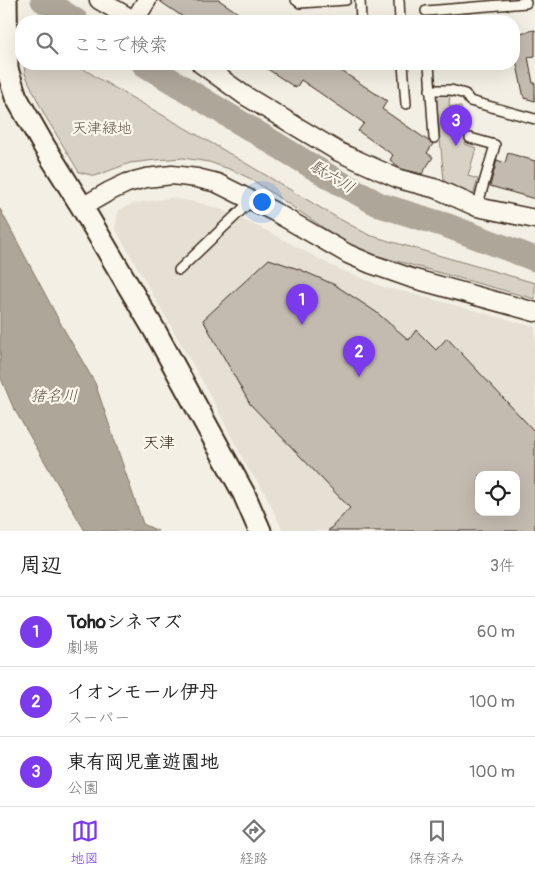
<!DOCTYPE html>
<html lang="ja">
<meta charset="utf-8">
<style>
body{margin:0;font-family:Pangolin,"Klee One",sans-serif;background:#f2f2f2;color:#222}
.controls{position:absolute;right:15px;bottom:15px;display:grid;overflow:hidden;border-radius:10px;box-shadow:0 5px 20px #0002}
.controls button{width:45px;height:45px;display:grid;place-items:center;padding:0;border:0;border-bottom:1px solid #e0e0e0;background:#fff;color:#222;font:25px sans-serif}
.you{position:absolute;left:261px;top:201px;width:18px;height:18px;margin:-12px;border:4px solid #fff;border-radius:50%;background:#1a73e8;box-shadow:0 0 0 8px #1a73e833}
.badge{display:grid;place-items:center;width:32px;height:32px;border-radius:50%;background:#7c3aed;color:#fff;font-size:16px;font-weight:700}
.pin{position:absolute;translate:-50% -41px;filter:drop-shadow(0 1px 2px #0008)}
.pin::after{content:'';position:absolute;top:26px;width:18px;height:15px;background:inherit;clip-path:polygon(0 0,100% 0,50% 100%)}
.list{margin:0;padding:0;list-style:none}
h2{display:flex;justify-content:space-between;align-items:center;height:65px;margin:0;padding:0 20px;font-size:21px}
h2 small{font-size:16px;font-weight:400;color:#767676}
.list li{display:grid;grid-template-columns:32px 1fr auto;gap:15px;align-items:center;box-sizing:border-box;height:70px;padding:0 20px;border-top:1px solid #e0e0e0}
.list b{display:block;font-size:19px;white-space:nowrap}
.list p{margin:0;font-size:16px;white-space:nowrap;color:#767676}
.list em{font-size:16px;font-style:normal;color:#767676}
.icon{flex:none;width:28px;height:28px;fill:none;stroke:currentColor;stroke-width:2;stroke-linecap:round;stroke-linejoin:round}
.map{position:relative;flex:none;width:535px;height:531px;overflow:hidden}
.search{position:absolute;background:#fff;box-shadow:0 5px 20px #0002;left:15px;right:15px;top:15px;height:55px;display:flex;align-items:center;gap:12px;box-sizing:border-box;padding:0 18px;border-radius:20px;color:#767676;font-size:19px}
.sheet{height:275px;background:#fff}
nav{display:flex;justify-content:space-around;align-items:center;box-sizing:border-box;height:70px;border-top:1px solid #e0e0e0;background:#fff;font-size:14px;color:#767676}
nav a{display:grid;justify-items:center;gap:2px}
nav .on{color:#7c3aed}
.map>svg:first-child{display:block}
.built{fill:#e5dfd4;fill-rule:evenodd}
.green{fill:#d8d1c6;stroke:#8a7e72}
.water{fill:#afa69a;stroke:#817468}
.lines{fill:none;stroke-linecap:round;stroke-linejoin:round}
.river{stroke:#afa69a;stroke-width:25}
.building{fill:#c3bbb0;stroke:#3b2a1e;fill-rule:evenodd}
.service-casing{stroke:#3b2a1e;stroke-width:12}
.minor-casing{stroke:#3b2a1e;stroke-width:21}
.tertiary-casing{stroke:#3b2a1e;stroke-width:25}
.service{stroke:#fbf7ec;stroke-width:9}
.minor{stroke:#fbf7ec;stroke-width:18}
.tertiary{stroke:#fbf7ec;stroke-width:21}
.labels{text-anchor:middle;stroke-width:4.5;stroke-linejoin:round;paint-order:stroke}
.park-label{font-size:15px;fill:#625448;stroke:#fbf7ec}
.water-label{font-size:16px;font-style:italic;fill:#645549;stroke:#fbf7ec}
.neighbourhood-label{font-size:16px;fill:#3b2a1e;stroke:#fbf7ec}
</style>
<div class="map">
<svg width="535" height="531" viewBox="0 0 535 531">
<rect width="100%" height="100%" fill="#f3efe4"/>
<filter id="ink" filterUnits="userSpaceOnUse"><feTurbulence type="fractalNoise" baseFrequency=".02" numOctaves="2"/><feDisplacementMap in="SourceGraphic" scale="10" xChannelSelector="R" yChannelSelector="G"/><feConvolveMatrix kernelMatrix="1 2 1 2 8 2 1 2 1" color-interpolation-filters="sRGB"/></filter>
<g filter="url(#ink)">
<path class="built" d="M 171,198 L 196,202 L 220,209 L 269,232 L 334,267 L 388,289 L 402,291 L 535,327 L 535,531 L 283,531 L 264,491 L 247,467 L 212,398 L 115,228 L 119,210 L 132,204 L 149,201 ZM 479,475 L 516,475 L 516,512 L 479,512 Z"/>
<g class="green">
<path d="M 24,64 L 76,64 L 101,80 L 220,148 L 336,217 L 369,235 L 389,241 L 535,283 L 535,299 L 375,255 L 345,242 L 251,179 L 232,170 L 209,162 L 183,158 L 156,160 L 130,163 L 95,176 L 79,172 L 44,114 L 25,74 Z"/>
<path d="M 450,94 L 449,106 L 461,107 L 463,117 L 469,120 L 465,144 L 476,148 L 468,176 L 478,179 L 472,200 L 445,191 L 436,96 Z"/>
</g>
<path class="water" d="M 0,209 L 62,326 L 95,383 L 143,524 L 158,531 L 85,531 L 13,407 L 0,376 Z"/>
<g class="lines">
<g class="river">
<path d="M 43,0 L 76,21"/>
<path d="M 144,64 L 333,179 L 380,205 L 448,226 L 535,259"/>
</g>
</g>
<g class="building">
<path d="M 158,0 L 219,0 L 250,21 L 189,21 Z"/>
<path d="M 535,30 L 535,56 L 528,57 L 533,83 L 535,83 L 535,101 L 524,98 L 516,60 L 514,60 L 514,34 Z"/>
<path d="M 260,64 L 305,64 L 311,68 L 314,64 L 331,64 L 387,101 L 382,109 L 433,144 L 427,153 L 433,157 L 422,174 L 402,169 L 390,160 L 393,155 L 358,131 L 364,123 L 301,80 L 296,88 Z"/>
<path d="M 508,153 L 535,161 L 535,199 L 490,186 L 497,160 L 505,163 Z"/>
<path d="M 269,259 L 301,270 L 335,285 L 376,312 L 409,340 L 416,330 L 436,350 L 447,338 L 535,432 L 535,531 L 328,531 L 350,508 L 250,404 L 203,320 ZM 479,475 L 516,475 L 516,512 L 479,512 Z"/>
</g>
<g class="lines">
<defs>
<g id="service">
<path d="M 296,0 L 300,3 L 346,0"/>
<path d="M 360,0 L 361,21"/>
<path d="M 399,0 L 400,21"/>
<path d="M 426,11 L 526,3 L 525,0"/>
<path d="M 403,64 L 406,104"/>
<path d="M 429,64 L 434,138"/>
<path d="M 430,90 L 451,90 L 465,94 L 470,101 L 535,119"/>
<path d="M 470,138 L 495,145 L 477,207"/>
<path d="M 179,270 L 252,200"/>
</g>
<g id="minor">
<path d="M 99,0 L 135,21"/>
<path d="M 134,21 L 147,0"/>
<path d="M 201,64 L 244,95 L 339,152 L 399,179 L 437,189 L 477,207 L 535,219"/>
<path d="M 82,207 L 108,192 L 127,183 L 146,178 L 172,175 L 197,178 L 217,183 L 273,211 L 348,254 L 371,264 L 411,278 L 535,312"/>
</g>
<path id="tertiary" d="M 6,0 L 7,69 L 16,97 L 44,146 L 82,207 L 155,331 L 244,494 L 260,531"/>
</defs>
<use href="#service" class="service-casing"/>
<use href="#minor" class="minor-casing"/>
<use href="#tertiary" class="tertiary-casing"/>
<use href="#service" class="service"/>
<use href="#minor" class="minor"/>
<use href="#tertiary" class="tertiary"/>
</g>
</g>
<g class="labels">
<g class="park-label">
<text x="102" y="133">天津緑地</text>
</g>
<g class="water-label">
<text transform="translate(333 176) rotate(31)" y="6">駄六川</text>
<text x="54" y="401">猪名川</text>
</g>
<g class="neighbourhood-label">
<text x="159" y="448">天津</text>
</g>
</g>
</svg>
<div class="controls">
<button><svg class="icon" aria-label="locate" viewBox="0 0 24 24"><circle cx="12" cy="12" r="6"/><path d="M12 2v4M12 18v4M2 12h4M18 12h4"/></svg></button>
</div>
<div class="you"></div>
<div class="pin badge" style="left:302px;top:325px">1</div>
<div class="pin badge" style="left:359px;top:377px">2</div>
<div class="pin badge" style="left:456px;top:146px">3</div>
<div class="search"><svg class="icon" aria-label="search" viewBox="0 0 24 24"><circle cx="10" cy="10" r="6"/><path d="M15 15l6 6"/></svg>ここで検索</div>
</div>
<section class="sheet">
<h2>周辺<small>3件</small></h2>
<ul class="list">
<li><span class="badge">1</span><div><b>Tohoシネマズ</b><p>劇場</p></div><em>60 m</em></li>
<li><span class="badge">2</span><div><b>イオンモール伊丹</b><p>スーパー</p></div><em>100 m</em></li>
<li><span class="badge">3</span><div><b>東有岡児童遊園地</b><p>公園</p></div><em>100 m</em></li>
</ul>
</section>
<nav>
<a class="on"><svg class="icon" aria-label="map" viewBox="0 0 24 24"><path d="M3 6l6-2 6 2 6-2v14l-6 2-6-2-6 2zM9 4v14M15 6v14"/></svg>地図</a>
<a><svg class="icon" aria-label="directions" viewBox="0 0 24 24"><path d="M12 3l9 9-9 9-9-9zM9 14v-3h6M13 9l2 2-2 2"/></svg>経路</a>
<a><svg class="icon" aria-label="saved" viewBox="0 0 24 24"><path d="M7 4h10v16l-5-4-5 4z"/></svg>保存済み</a>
</nav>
